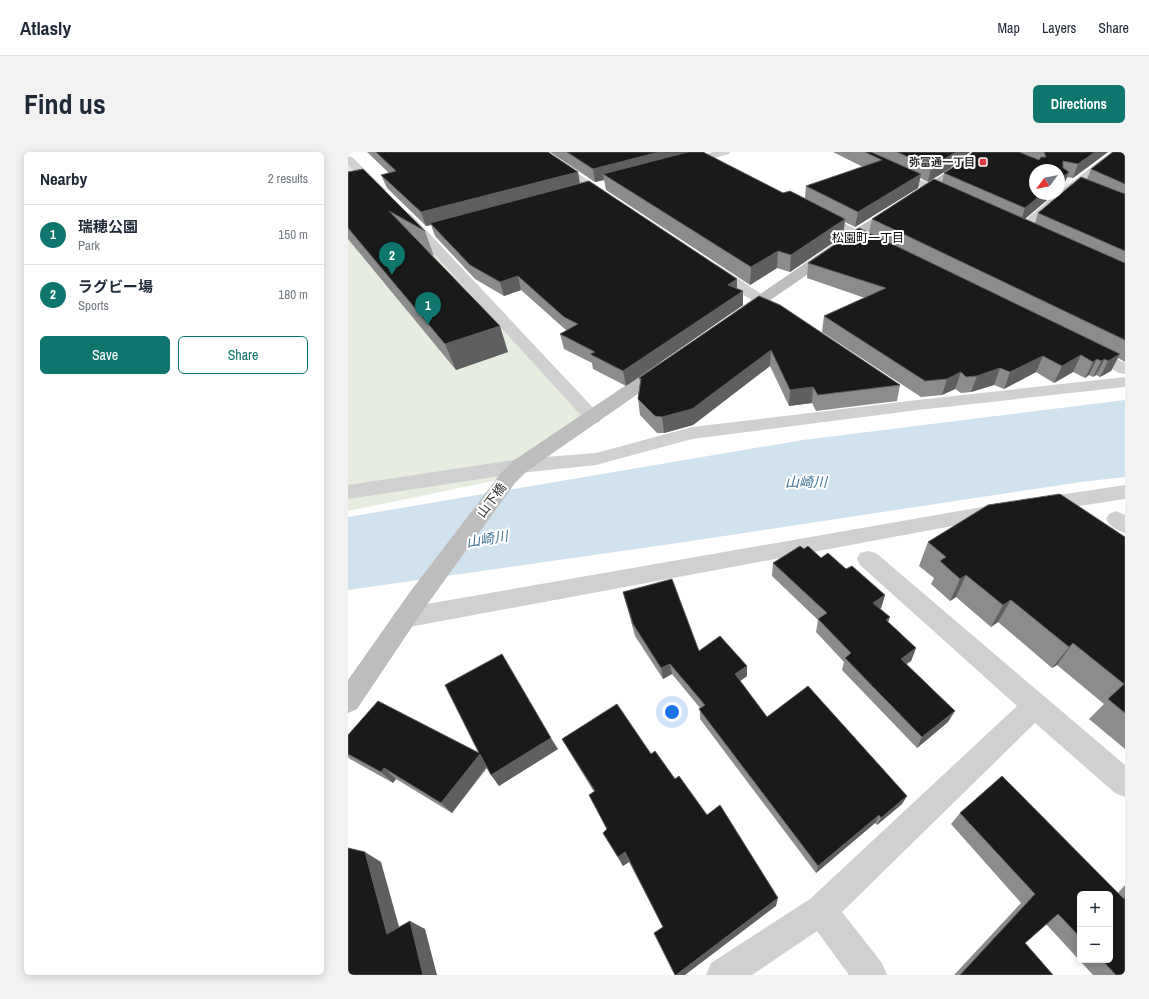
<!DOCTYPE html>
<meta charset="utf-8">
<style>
body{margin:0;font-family:"Archivo Narrow","Noto Sans JP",sans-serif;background:#f2f2f3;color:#1f2937}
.controls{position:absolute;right:12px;bottom:12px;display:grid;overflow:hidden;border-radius:6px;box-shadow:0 2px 10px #0003}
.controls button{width:36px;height:36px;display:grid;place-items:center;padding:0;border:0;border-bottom:1px solid #e0e1e3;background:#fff;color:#1f2937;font:20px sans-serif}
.compass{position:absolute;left:681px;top:12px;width:36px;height:36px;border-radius:50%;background:#fff;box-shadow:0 2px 10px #0003;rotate:238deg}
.you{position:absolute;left:324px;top:560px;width:14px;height:14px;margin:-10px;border:3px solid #fff;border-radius:50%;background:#1a73e8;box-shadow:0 0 0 6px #1a73e833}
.badge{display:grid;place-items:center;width:26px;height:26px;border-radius:50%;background:#0f766e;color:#fff;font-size:13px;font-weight:700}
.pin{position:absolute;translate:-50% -33px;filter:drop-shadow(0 1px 2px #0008)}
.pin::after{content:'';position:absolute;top:21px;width:14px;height:12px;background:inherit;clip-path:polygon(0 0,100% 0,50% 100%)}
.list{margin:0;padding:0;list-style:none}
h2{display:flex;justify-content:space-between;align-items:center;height:52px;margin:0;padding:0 16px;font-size:17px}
h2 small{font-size:13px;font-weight:400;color:#747a83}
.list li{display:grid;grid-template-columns:26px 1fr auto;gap:12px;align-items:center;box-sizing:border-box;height:60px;padding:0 16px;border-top:1px solid #e0e1e3}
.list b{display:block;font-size:15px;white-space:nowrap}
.list p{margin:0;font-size:13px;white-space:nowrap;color:#747a83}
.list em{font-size:13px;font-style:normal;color:#747a83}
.actions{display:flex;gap:8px;padding:12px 16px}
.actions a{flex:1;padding:9px 0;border:1px solid #0f766e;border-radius:6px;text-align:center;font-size:14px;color:#0f766e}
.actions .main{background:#0f766e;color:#fff}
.map{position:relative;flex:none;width:777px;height:823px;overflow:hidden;border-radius:6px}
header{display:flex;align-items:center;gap:24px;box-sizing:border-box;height:56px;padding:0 20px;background:#fff;border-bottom:1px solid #e0e1e3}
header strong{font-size:19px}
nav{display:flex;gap:22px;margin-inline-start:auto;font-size:14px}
.intro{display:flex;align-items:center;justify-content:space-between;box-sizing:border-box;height:96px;padding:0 24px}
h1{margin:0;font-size:28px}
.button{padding:10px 18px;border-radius:6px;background:#0f766e;color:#fff;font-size:14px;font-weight:700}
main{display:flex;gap:24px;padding:0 24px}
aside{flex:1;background:#fff;border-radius:6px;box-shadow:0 2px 10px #0003}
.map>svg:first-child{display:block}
.green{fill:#e6ecdf}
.water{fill:#cfe2ee}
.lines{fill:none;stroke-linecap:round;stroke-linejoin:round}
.street{fill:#d0d0d0;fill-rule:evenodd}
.secondary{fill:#bdbdbd;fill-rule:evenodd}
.wall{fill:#8c8c8c;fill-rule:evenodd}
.shaded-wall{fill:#5f5f5f}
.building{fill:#1a1a1a;stroke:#5f5f5f}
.poi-dot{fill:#e63946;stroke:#fff;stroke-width:1.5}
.labels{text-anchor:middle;stroke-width:4;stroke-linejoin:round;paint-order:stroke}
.far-poi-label{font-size:11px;font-weight:bold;fill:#333;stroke:#fff;text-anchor:end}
.far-neighbourhood-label{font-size:12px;fill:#000;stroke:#fff}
.street-label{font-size:13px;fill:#333;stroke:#fff}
.water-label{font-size:14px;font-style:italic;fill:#3f7597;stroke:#fff}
</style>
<header>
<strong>Atlasly</strong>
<nav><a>Map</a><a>Layers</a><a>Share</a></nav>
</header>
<div class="intro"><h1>Find us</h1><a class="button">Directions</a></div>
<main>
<aside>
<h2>Nearby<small>2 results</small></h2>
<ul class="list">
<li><span class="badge">1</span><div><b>瑞穂公園</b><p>Park</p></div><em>150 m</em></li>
<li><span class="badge">2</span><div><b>ラグビー場</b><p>Sports</p></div><em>180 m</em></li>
</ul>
<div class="actions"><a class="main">Save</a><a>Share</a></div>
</aside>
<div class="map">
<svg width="777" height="823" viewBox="0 0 777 823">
<rect width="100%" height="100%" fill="#fff"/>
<path class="green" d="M 0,7 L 245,266 L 160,326 L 0,359 Z"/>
<path class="water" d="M 777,248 L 777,325 L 733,330 L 323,392 L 0,438 L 0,365 L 455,288 Z"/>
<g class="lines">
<g class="street">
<path d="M 187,0 L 199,0 L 267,47 L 265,50 L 257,50 Z"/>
<path d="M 365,0 L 382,0 L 381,2 L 333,15 L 328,12 L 329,10 Z"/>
<path d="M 497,0 L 511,0 L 607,43 L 609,45 L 607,47 L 599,47 L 498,2 Z"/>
<path d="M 763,0 L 775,0 L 730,35 L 677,81 L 669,81 L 667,78 L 669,75 L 708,42 L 711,42 L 711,40 Z"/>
<path d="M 0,4 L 4,5 L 36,36 L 38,38 L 36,40 L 28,40 L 0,13 Z"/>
<path d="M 469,58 L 534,90 L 536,93 L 534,96 L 524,96 L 465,65 L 463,62 L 465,59 Z"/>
<path d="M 59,61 L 63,62 L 251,262 L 254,266 L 251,270 L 245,272 L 239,270 L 55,68 L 53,65 L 55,62 Z"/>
<path d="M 365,112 L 370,113 L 437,158 L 439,161 L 437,164 L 432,165 L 427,164 L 360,119 L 358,116 L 360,113 Z"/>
<path d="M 740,193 L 777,211 L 777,222 L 771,221 L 734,201 L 732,198 L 734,195 Z"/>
<path d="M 777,225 L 777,235 L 570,258 L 344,287 L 248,313 L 172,321 L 0,347 L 0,333 L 172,307 L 248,301 L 344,275 L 570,248 Z"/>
<path d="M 777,333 L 777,347 L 691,360 L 684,358 L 681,353 L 684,348 L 691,346 Z"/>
<path d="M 651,352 L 658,354 L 661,359 L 658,364 L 56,476 L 48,473 L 44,466 L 48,459 L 56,456 Z"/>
<path d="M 768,359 L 777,363 L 777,381 C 769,378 762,375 758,367 L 761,362 Z"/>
<path d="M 520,399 L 528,401 L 777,613 L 777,645 L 767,641 L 687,571 L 494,760 L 534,811 L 539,823 L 501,823 L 469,779 L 404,823 L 358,823 L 363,811 L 462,747 L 669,554 L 512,413 L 509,407 L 512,401 Z"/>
</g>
<g class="secondary">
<path d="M 624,0 L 636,0 L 610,22 L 513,86 L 396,166 L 391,168 L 386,166 L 383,163 L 386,160 L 503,80 L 602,18 Z"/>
<path d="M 317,210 L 323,211 L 325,215 L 323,219 L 179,319 L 167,331 L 78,454 L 9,557 L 0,561 L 0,528 L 62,440 L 153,321 L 165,309 L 311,211 Z"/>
</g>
</g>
<g class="wall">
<path d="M 19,0 L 200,0 L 230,20 L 232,31 L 389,127 L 389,137 L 395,139 L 395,153 L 278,234 L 245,217 L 244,211 L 216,197 L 212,182 L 219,179 L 173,138 L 156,144 L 127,127 L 87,84 L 83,73 L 78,74 L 39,36 L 33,23 L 41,21 Z"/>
<path d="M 202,0 L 355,0 L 435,41 L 457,46 L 458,34 L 515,15 L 485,0 L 622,0 L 601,17 L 580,30 L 572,26 L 570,36 L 507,75 L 497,70 L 495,84 L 442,120 L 429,116 L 402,133 L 258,38 L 256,28 L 247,30 Z"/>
<path d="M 625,0 L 760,0 L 725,26 L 719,25 L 715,34 L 687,42 L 706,42 L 677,67 L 687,71 L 690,61 L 739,27 L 743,17 L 777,0 L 777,210 L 770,206 L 763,219 L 752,225 L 748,223 L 745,225 L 741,223 L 737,226 L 725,220 L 706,231 L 688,220 L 656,237 L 646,233 L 623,240 L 613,241 L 607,237 L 594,243 L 573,245 L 474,180 L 476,164 L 517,146 L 459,126 L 460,111 L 521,81 L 524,67 L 594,31 L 596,21 L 615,9 Z"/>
<path d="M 0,20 L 77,79 L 86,104 L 81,101 L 160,200 L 108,218 L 0,87 Z"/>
<path d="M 411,144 L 552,233 L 549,249 L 468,259 L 464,251 L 441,254 L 422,214 L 345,273 L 316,281 L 309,281 L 292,263 L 290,247 L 292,231 L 291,226 Z"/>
<path d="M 777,385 L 777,597 L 741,567 L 756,552 L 709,513 L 704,516 L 650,470 L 643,475 L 608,445 L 602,449 L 583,432 L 586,426 L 571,414 L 580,390 Z"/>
<path d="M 456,397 L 473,406 L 498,417 L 537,443 L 533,456 L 532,457 L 540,470 L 568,496 L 563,509 L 558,512 L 600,570 L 569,596 L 494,518 L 496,510 L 468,480 L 470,468 L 424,424 L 425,411 Z"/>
<path d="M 275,440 L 351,499 L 399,514 L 399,524 L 392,529 L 419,565 L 559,644 L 554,652 L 529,673 L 527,671 L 468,721 L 352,567 L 352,556 L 324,522 L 315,527 L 287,484 Z"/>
<path d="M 0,583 L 131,601 L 210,597 L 151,634 L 139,616 L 104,661 L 48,627 L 45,631 L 2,607 L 0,605 Z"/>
<path d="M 214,587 L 303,602 L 359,663 L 428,754 L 315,775 L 281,710 L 275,714 L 255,681 L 259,678 L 246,640 L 221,599 Z"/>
<path d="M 612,661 L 770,741 L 777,733 L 777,823 L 745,823 L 698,772 L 677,791 L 705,823 L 606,823 L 673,751 L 603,672 ZM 732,742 L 762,808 L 732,808 Z"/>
</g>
<g class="shaded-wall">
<path d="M 311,0 L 349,0 L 255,22 L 256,28 L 247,30 L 245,17 Z"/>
<path d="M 608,0 L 622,0 L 601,17 L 580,30 L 583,15 Z"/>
<path d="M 747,0 L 760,0 L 725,26 L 730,12 Z"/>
<path d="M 230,20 L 232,33 L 82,71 L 83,73 L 78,74 L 73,60 Z"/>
<path d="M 721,20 L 715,34 L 711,38 L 711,28 Z"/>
<path d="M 573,22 L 570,36 L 507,75 L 510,60 Z"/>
<path d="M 694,42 L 706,42 L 672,71 L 677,56 Z"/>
<path d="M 497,67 L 495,84 L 442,120 L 443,103 Z"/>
<path d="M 430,99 L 429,116 L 402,133 L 403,115 Z"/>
<path d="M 170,124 L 173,138 L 156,144 L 152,130 Z"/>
<path d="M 389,127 L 389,141 L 380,133 Z"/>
<path d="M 395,139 L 395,153 L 278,234 L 275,219 Z"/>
<path d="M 152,174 L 160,200 L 108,218 L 97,192 Z"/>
<path d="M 423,198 L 422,214 L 345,273 L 316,281 L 314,265 Z"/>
<path d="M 772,202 L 763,219 L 752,225 L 760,209 Z"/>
<path d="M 733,203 L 725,220 L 706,231 L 714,214 Z"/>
<path d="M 695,204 L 688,220 L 656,237 L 662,220 Z"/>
<path d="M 749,207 L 741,223 L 737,226 L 745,210 Z"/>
<path d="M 757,207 L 748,223 L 745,225 L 753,209 Z"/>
<path d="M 652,216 L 646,233 L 623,240 L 629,224 Z"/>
<path d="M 613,220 L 607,237 L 594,243 L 599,227 Z"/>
<path d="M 465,235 L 464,251 L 441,254 L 442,238 Z"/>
<path d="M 618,423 L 608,445 L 602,449 L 612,427 Z"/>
<path d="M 537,443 L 533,456 L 522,464 L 525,451 Z"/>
<path d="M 663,448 L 650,470 L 643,475 L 655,453 Z"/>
<path d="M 542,465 L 537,478 L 538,468 Z"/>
<path d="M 725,491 L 709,513 L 704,516 L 721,495 Z"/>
<path d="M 568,496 L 563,509 L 548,519 L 553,507 Z"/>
<path d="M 322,512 L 324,522 L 315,527 L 313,516 Z"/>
<path d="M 399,514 L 399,524 L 387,533 L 387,522 Z"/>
<path d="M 607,559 L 600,570 L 569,596 L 574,585 Z"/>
<path d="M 203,586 L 210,597 L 151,634 L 143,623 Z"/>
<path d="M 132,602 L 140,613 L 104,661 L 93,651 Z"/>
<path d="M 36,616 L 48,627 L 45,631 L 33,620 Z"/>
<path d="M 559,644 L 554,652 L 529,673 L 533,666 Z"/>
<path d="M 531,663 L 527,671 L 468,721 L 470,714 Z"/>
<path d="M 17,700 L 33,710 L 55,789 L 39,782 Z"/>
<path d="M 277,700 L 281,710 L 275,714 L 270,705 Z"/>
<path d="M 430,746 L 428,754 L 337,823 L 328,823 Z"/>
<path d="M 62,769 L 77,777 L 89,823 L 75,823 Z"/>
</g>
<g class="building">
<path d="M 28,0 L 200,0 L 230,20 L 73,60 L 33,23 L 48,19 Z"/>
<path d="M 219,0 L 311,0 L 245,17 Z"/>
<path d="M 340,0 L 355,0 L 435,41 L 442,39 L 497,67 L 443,103 L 430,99 L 403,115 L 255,22 Z"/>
<path d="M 517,0 L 523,0 L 573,22 L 510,60 L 458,34 L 534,8 Z"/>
<path d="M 549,0 L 608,0 L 583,15 Z"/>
<path d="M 625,0 L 671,0 L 691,8 L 693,5 L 698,5 L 696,0 L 747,0 L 730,12 L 715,9 L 715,16 L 721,20 L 711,28 L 711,18 L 687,18 L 687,42 L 694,42 L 677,56 L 596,21 L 615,9 Z"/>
<path d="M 765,0 L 777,0 L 777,32 L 743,17 Z"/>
<path d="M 15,17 L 77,79 L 41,59 L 152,174 L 97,192 L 0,76 L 0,20 Z"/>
<path d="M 733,25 L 777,42 L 777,99 L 690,61 Z"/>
<path d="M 586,27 L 777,111 L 777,188 L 524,67 Z"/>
<path d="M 241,29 L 389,127 L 380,133 L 395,139 L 275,219 L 242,202 L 247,200 L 212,182 L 230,172 L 216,165 L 170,124 L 152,130 L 122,113 L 82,71 Z"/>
<path d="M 511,76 L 772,202 L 760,209 L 757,207 L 753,209 L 749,207 L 745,210 L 733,203 L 714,214 L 695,204 L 662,220 L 652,216 L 629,224 L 618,225 L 613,220 L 599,227 L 577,229 L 476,164 L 538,136 L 460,111 Z"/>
<path d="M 411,144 L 432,153 L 552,233 L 470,243 L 465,235 L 442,238 L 423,198 L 344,257 L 314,265 L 307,264 L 290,247 L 293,227 L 291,226 Z"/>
<path d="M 712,342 L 777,385 L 777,561 L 760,547 L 776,532 L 725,491 L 721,495 L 663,448 L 655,453 L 618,423 L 612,427 L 592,409 L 598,405 L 580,390 L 640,353 Z"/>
<path d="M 452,394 L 456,397 L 460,394 L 473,406 L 480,401 L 498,417 L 504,414 L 537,443 L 525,451 L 542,465 L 538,468 L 568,496 L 553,507 L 607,559 L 574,585 L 497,506 L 503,501 L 470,467 L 479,461 L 425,411 Z"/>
<path d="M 324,427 L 351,499 L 372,484 L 399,514 L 387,522 L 419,565 L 460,534 L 559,644 L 533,666 L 531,663 L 470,714 L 351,557 L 357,553 L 322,512 L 313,516 L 285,472 L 275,440 Z"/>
<path d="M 154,502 L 203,586 L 143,623 L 132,602 L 93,651 L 36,616 L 33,620 L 0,602 L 0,583 L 30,549 L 131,601 L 97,533 Z"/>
<path d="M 269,552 L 303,602 L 307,599 L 327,627 L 331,624 L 359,663 L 372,653 L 430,746 L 328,823 L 327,823 L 306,781 L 315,775 L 277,700 L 270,705 L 255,681 L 259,677 L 241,643 L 247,639 L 214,587 Z"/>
<path d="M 654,624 L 776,747 L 777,745 L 777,823 L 768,823 L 754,808 L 762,808 L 762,742 L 732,742 L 732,785 L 710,762 L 677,791 L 705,823 L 612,823 L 687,742 L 612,661 Z"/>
<path d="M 0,696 L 17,700 L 39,782 L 62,769 L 75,823 L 0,823 Z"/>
</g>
<rect class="poi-dot" x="631" y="6" width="8" height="8" rx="2"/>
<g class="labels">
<g class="far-poi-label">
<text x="627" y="14">弥富通一丁目</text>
</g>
<g class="far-neighbourhood-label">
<text x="520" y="90">松園町一丁目</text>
</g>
<g class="street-label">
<text transform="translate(143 348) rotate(-53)" y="5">山下橋</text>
</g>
<g class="water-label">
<text x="458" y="335">山崎川</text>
<text transform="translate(139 387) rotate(-9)" y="5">山崎川</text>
</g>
</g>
</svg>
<div class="controls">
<button>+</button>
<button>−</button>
</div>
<svg class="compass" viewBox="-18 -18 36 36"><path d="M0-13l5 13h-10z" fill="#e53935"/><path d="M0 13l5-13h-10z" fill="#747a83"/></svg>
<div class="you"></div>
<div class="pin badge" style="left:80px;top:173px">1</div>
<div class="pin badge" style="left:44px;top:123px">2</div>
</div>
</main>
